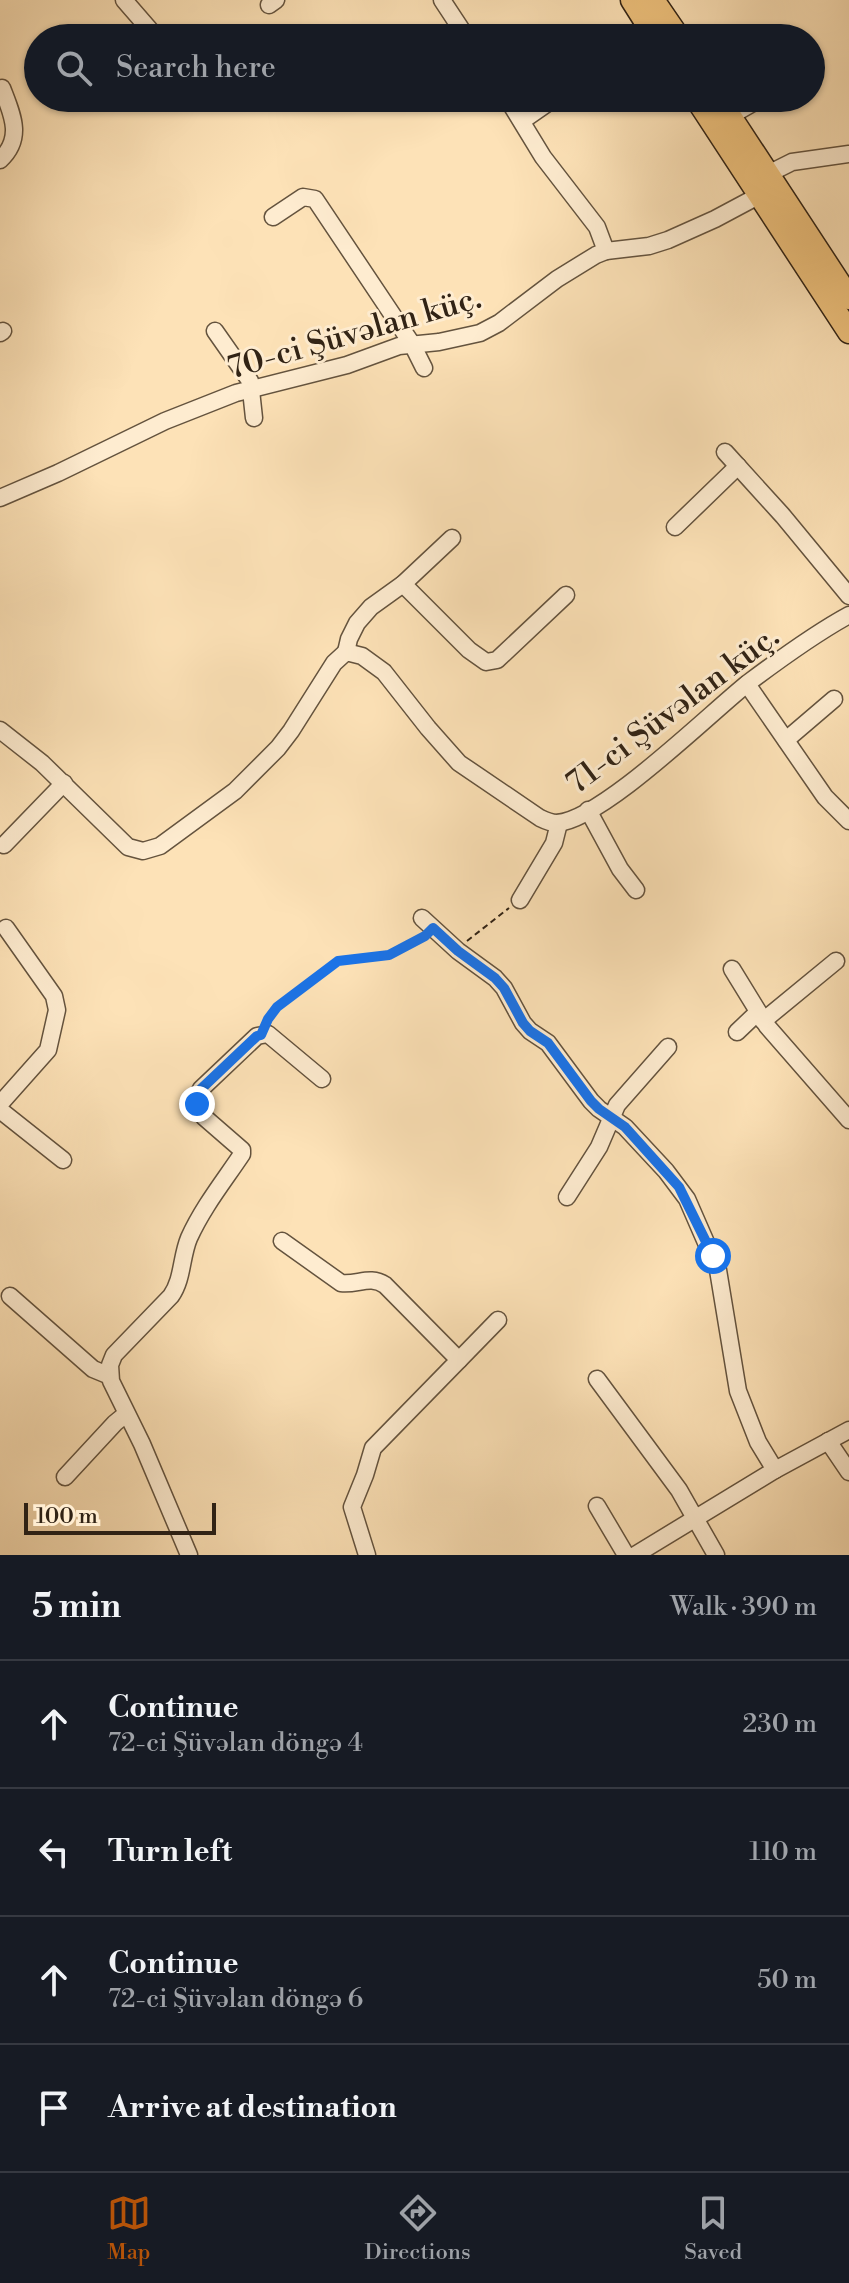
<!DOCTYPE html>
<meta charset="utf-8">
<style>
body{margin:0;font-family:"Libre Bodoni",serif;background:#242831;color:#f1f3f6}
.scale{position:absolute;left:24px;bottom:20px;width:192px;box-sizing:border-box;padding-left:8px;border:4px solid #312315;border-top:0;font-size:22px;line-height:28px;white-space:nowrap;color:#312315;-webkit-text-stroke:6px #feecd0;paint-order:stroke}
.stop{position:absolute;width:24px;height:24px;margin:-18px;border:6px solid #1a73e8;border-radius:50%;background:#fff}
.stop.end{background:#1a73e8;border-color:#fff;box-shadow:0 2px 8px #0008}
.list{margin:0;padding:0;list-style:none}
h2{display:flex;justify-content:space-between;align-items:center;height:104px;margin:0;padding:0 32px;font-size:34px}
h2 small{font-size:26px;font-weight:400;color:#9ea1a6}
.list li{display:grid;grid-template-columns:52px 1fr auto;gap:24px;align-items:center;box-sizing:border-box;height:128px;padding:0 32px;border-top:2px solid #363941}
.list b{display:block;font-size:30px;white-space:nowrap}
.list p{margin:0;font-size:26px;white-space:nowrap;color:#9ea1a6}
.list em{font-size:26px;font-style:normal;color:#9ea1a6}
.icon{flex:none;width:44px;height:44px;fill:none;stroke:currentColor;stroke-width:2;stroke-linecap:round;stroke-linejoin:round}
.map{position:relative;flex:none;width:849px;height:1555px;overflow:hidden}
.search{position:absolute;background:#171b24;box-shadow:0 2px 6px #0004;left:24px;right:24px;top:24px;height:88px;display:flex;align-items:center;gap:20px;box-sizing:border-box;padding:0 28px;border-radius:44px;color:#9ea1a6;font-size:30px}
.sheet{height:616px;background:#171b24}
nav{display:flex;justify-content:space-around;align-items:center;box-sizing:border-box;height:112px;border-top:2px solid #363941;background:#171b24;font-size:22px;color:#9ea1a6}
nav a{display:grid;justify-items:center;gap:4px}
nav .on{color:#b45309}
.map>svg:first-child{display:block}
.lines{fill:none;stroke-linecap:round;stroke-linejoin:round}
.minor-casing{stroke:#64533e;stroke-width:19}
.major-casing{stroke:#312315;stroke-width:25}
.path{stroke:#312315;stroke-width:2;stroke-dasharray:6 4;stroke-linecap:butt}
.minor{stroke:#feecd0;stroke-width:16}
.major{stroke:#eec17c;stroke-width:22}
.route{stroke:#1a73e8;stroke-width:10}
.labels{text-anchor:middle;stroke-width:6;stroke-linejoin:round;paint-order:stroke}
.street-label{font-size:32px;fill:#312315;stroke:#feecd0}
</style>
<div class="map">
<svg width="849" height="1555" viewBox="0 0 849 1555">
<rect width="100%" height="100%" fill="#fde2b7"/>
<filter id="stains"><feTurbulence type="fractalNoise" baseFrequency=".0025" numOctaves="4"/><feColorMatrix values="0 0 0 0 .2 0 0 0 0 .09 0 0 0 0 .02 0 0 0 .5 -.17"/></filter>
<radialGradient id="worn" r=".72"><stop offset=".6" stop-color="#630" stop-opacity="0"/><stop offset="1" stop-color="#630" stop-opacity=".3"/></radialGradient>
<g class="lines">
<defs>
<g id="minor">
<path d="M 124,0 L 157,38"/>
<path d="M 442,0 L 467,38"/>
<path d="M 269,5 L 276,0"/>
<path d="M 629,38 L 647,24"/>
<path d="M 507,98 L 543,157 L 597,227 L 606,251"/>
<path d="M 730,116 L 758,100"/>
<path d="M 522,121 L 555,98"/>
<path d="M 0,160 C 24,138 12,114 2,88"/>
<path d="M 768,174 L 792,162 L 849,154"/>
<path d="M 273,217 L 303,197 L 315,199 L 412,344 L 424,368"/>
<path d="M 215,331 L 250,381 L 254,418"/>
<path d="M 0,333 L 3,331"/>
<path d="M 725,452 L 783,516 L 849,596"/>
<path d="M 0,498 L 58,473 L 165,421 L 236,393 L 347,365 L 399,346 L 439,342 L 480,333 L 499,323 L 557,279 L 596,255 L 606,251 L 649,246 L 668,240 L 715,219 L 760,195"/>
<path d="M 675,527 L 738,466"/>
<path d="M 403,584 L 469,650 L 486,662 L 497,660 L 566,595"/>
<path d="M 346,652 L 349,639 L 357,623 L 371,607 L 403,584 L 452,538"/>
<path d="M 747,684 L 825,797 L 849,821"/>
<path d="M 0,730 L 42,763 L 128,847 L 143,851 L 160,846 L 235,791 L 278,748 L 291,731 L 334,663 L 346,652 L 362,656 L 384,672 L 428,728 L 459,763 L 540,818 C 546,821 551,823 557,823 C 602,820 709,714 748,683 C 780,659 814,634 849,615"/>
<path d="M 786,740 L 834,699"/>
<path d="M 588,810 L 620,869 L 636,890"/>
<path d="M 4,845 L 64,783"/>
<path d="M 520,900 L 554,843 L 559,823"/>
<path d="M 422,918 L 458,951 L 495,978 L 504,988 L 523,1023 L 530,1031 L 548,1043 L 591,1101 L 599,1109 L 625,1127 L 666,1171 L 687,1199 L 718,1270 L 738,1391 L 758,1442 L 775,1470"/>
<path d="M 732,969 L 767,1026 L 849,1120"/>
<path d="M 763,1021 L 836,961"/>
<path d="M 737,1032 L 758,1012"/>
<path d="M 0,1104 L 48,1050 L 57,1010 L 54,996 L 6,928"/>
<path d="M 0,1110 L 63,1160"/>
<path d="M 567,1197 L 599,1147 L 617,1105 L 668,1047"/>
<path d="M 282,1241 L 341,1283 C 358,1285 370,1275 385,1285 L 459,1360 L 373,1448 L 365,1475 L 352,1507 L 367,1555"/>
<path d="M 10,1296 L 93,1369 L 110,1376"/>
<path d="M 459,1360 L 498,1320"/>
<path d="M 597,1379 L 679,1490 L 716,1555"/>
<path d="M 828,1441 L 849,1472"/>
<path d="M 65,1477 L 115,1423 L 126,1414"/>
<path d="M 597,1506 L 626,1555"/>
<path d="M 189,1555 L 142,1444 L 111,1381 L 110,1365 L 114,1355 L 171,1296 C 183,1279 181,1257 189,1238 C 203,1207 224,1181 242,1154 L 242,1150 L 204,1117 L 200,1111 L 197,1097 L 201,1089 L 257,1036 L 268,1034 L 322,1079"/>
<path d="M 635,1555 L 775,1470 L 849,1430"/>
</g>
<g id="major">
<path d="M 632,0 L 656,38"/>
<path d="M 653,0 L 679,38"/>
<path d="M 696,98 L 849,332"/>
<path d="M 718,98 L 849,298"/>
</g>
</defs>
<use href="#minor" class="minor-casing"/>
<use href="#major" class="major-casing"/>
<g class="path">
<path d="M 467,941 L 509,908"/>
<path d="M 268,1019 L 277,1007 L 338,961 L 389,955 L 423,937"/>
</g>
<use href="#minor" class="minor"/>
<use href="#major" class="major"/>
</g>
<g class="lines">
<path class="route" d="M 197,1104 L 197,1097 L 201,1089 L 257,1036 L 261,1035 L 268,1019 L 277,1007 L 338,961 L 389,955 L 425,936 L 433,928 L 458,951 L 495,978 L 504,988 L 523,1023 L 530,1031 L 548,1043 L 591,1101 L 599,1109 L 625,1127 L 679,1187 L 713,1256"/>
</g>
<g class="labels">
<g class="street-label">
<text transform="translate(354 332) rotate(-16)" y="11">70-ci Şüvəlan küç.</text>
<text transform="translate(672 709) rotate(-37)" y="11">71-ci Şüvəlan küç.</text>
</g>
</g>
<rect width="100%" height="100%" filter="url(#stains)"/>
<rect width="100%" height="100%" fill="url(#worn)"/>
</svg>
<div class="scale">100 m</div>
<div class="stop" style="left:713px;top:1256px"></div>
<div class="stop end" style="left:197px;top:1104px"></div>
<div class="search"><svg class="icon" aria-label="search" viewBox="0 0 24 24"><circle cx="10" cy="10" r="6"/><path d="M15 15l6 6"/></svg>Search here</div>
</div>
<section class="sheet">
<h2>5 min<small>Walk · 390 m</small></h2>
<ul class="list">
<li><svg class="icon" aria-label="ahead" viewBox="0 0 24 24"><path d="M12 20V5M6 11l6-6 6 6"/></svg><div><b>Continue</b><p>72-ci Şüvəlan döngə 4</p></div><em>230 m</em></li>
<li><svg class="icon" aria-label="left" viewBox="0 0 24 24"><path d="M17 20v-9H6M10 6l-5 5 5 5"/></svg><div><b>Turn left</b></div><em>110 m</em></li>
<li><svg class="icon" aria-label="ahead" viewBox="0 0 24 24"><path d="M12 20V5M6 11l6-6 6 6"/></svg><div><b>Continue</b><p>72-ci Şüvəlan döngə 6</p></div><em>50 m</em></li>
<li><svg class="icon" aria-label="arrive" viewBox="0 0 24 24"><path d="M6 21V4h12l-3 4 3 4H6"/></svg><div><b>Arrive at destination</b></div></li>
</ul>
</section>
<nav>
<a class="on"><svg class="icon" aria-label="map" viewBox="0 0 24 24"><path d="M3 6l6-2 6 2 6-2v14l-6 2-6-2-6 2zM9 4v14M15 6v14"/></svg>Map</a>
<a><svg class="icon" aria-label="directions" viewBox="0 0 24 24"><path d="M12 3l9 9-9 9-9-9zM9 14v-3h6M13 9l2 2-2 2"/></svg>Directions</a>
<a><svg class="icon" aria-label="saved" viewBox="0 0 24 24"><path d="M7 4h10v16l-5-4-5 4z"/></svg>Saved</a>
</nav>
